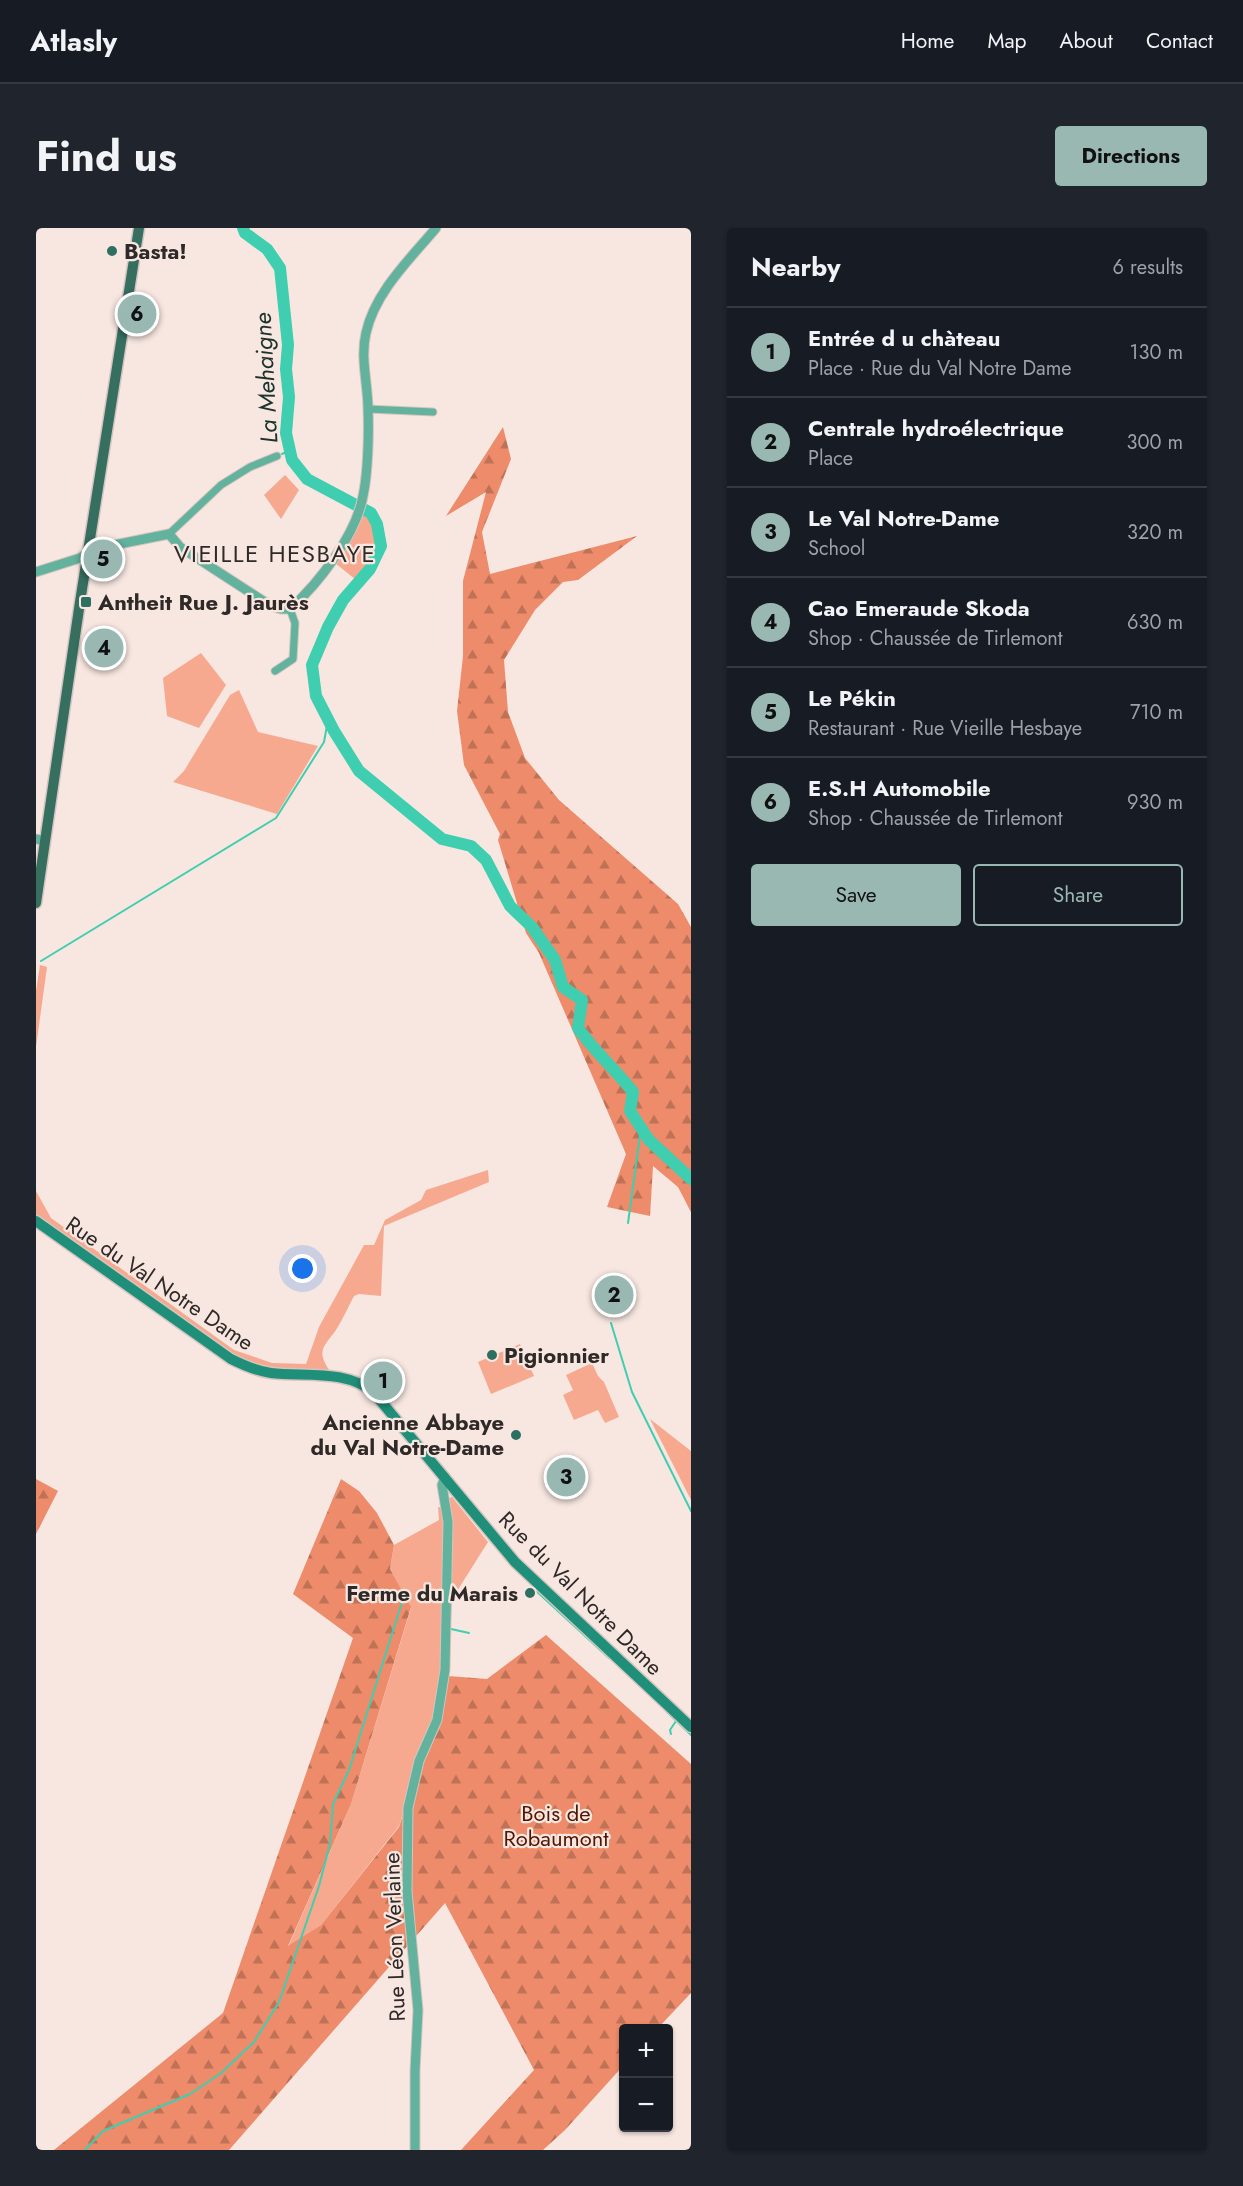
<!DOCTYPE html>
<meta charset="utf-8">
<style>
body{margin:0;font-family:Jost,sans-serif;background:#20242c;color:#f1f3f6}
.controls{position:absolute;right:18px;bottom:18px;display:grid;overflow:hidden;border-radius:6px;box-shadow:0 2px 4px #0004}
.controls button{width:54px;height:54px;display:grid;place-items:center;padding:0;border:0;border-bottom:2px solid #363941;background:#171b24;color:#f1f3f6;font:30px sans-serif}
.you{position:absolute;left:267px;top:1041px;width:21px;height:21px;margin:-15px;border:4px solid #fff;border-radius:50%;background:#1a73e8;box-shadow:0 0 0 9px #1a73e833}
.badge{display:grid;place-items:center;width:39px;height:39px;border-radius:50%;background:#99b8b2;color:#111;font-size:20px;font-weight:700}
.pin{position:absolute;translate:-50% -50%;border:3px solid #fff;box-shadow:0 2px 6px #0006}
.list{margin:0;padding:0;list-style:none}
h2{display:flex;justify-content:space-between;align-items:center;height:78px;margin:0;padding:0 24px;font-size:26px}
h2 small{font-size:20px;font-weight:400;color:#9ea1a6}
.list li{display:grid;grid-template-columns:39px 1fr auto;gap:18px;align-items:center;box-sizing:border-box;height:90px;padding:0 24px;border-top:2px solid #363941}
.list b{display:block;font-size:22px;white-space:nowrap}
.list p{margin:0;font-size:20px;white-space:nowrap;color:#9ea1a6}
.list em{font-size:20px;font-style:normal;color:#9ea1a6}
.actions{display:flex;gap:12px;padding:18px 24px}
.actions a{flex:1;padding:14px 0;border:2px solid #99b8b2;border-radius:6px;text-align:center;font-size:21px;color:#99b8b2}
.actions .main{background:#99b8b2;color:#111}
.map{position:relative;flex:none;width:655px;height:1922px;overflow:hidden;border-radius:6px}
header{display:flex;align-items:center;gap:36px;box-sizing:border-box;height:84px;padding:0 30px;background:#171b24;border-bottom:2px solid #363941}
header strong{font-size:28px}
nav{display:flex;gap:33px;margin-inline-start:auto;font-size:21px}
.intro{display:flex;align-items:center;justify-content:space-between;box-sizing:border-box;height:144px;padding:0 36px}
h1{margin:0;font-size:42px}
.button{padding:15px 27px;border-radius:6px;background:#99b8b2;color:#111;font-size:21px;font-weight:700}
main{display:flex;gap:36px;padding:0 36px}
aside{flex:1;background:#171b24;border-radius:6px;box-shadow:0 2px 4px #0004}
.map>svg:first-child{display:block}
.grass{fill:#f6a98f}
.forest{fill:url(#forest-firs)}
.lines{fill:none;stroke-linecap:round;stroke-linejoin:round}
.stream{stroke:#3fceaf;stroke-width:2}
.river{stroke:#3fceaf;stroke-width:12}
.minor-casing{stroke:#d4c5c0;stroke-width:9}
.tertiary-casing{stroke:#d4c5c0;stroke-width:11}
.secondary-casing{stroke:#d4c5c0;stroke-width:13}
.primary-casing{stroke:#d4c5c0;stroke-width:13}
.minor{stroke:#62b29d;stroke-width:7}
.tertiary{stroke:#62b29d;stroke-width:9}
.secondary{stroke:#1f8f79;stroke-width:10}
.primary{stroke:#366e60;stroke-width:10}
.poi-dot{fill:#2d6f60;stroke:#f8e7e1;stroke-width:2}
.labels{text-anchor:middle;stroke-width:4.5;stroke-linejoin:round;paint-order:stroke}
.poi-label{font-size:22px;font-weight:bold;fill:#2f2927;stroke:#f8e7e1;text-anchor:start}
.street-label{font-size:22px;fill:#2f2927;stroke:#f8e7e1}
.park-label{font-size:22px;fill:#511500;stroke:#f8e7e1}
.water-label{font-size:24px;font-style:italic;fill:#1c332d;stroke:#f8e7e1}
.neighbourhood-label{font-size:24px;letter-spacing:1.5px;fill:#2f2927;stroke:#f8e7e1}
</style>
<header>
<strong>Atlasly</strong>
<nav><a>Home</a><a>Map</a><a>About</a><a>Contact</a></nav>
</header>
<div class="intro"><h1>Find us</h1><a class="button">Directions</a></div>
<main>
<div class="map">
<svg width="655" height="1922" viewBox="0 0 655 1922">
<defs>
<pattern id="forest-firs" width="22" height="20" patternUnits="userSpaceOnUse" patternTransform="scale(1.5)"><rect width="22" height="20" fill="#ed8b6a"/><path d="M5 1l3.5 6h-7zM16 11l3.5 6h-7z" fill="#c07257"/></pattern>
</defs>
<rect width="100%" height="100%" fill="#f8e7e1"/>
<g class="grass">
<path d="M 249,247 L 263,262 L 245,291 L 228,267 Z"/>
<path d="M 327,285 C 352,306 337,331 319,351 L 299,335 L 309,322 Z"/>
<path d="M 165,425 L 190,457 L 163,500 L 131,488 L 127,450 Z"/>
<path d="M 203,462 L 222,504 L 282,518 L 241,586 L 137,554 L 148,543 L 194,467 Z"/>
<path d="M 4,737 L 11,739 L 0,819 L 0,763 Z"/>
<path d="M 452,942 L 453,954 L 348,998 L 345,1068 L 323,1066 L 318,1068 C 312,1079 307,1091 300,1102 C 289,1118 279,1122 294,1143 L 239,1140 L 201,1131 L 0,988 L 0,963 L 15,990 L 198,1122 L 236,1135 L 270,1136 L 283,1099 L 328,1017 L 338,1017 L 349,992 L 385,972 L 390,962 Z"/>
<path d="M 484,1116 L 498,1148 L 455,1166 L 442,1134 Z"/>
<path d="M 556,1135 L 562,1148 L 568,1154 L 583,1189 L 569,1195 L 562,1182 L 538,1192 L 527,1167 L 537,1162 L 530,1147 Z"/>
<path d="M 614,1191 L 655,1223 L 655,1272 Z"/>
<path d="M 416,1269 L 452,1314 L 416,1371 L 412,1448 L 363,1598 L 285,1697 L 252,1719 L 315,1576 L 375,1380 L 354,1341 L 358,1317 L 403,1292 L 402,1279 L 413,1281 L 413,1270 Z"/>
</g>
<g class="forest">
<path d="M 467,199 L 475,231 L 446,304 L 454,346 L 601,308 L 542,352 L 527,354 L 499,382 L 468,432 L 472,484 L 489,530 L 523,572 L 642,676 L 655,699 L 655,984 L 642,959 L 617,938 L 614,988 L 571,979 L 590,926 L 503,725 L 490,705 L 462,612 L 464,606 L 428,537 L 421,483 L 427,428 L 427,353 L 450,264 L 410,288 Z"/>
<path d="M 0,1251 L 22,1263 L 0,1306 Z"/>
<path d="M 305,1251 L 323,1263 L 341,1285 L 358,1317 L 354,1341 L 375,1379 L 315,1576 L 252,1718 L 285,1697 L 363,1599 L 412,1448 L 451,1451 L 510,1407 L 655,1536 L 655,1765 L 622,1800 L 588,1800 L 587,1838 L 529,1902 L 507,1922 L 425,1922 L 498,1842 L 409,1675 L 193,1922 L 18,1922 L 187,1785 L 317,1410 L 257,1366 Z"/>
</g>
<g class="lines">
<g class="stream">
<path d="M 246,226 L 254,222"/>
<path d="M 5,733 L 240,590 L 288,514 L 292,492"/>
<path d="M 592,995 L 605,900"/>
<path d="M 575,1095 L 596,1164 L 655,1283"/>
<path d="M 498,1361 L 573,1430"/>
<path d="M 415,1401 L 433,1405"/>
<path d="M 630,1483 L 655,1507"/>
<path d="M 635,1506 L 634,1502 L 640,1493"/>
<path d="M 49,1922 L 67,1903 L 154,1866 L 185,1845 L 218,1814 L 243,1774 L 283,1658 L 294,1616 L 297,1576 L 313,1542 L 367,1371"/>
</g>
<path class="river" d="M 207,0 L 209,5 L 231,21 L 244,40 L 252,117 L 250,141 L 253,169 L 250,205 L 256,232 L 271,251 L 335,285 L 341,296 L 345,318 L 334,341 L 307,372 L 292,399 L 276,437 L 280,468 L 298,503 L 323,543 L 406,611 L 435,618 L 450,632 L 474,678 L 496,699 L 519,732 L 527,759 L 546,772 L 542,800 C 558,823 580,842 597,864 L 594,883 L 613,912 L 655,951"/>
<defs>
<g id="minor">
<path d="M 332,181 L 397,184"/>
<path d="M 133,306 L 185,257 L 214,239 L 241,228"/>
<path d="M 239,443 L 257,431 L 259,395 L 254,381"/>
</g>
<g id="tertiary">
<path d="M 0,344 L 44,330 L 58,321 L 133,306 L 144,319 L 235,378 L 245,381 L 254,381 C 283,355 320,307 327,268 C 332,245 333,205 332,181 C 332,156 324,130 330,105 C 339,64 374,31 400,0"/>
<path d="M 0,611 L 9,613"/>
<path d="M 379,1922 L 379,1843 L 382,1782 L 371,1663 L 372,1580 L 383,1533 L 401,1492 L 409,1442 L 412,1294 L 406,1257 L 409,1249"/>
</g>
<path id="secondary" d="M 0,993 L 195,1131 C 207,1137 220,1143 235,1145 C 269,1149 311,1141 338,1165 L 479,1334 L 655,1499"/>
<path id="primary" d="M 0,675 L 44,374 L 103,0"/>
</defs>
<use href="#minor" class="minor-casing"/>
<use href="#tertiary" class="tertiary-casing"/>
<use href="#secondary" class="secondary-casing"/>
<use href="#primary" class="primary-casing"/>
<use href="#minor" class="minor"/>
<use href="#tertiary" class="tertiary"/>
<use href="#secondary" class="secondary"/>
<use href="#primary" class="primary"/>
</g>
<g class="poi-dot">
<circle cx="76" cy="23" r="6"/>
<rect x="44" y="368" width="12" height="12" rx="3"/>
<circle cx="456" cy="1127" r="6"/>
<circle cx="480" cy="1207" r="6"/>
<circle cx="494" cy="1365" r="6"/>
</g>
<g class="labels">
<g class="poi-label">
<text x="88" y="31">Basta!</text>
<text x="62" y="382">Antheit Rue J. Jaurès</text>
<text x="468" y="1135">Pigionnier</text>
<text x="468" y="1202" text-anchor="end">Ancienne Abbaye<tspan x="468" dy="25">du Val Notre-Dame</tspan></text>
<text x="482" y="1373" text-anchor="end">Ferme du Marais</text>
</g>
<g class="street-label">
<text transform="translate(124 1055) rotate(34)" y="8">Rue du Val Notre Dame</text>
<text transform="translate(545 1365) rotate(45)" y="8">Rue du Val Notre Dame</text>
<text transform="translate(358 1709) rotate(-92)" y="8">Rue Léon Verlaine</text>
</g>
<g class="park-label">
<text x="520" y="1593">Bois de<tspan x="520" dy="25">Robaumont</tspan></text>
</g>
<g class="water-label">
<text transform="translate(230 150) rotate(-93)" y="8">La Mehaigne</text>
</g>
<g class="neighbourhood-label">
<text x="239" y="334">VIEILLE HESBAYE</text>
</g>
</g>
</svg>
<div class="controls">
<button>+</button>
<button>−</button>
</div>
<div class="you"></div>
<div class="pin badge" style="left:347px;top:1153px">1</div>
<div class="pin badge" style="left:578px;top:1067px">2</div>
<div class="pin badge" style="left:530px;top:1249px">3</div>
<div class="pin badge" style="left:68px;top:420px">4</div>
<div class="pin badge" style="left:67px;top:331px">5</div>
<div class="pin badge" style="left:101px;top:86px">6</div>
</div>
<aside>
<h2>Nearby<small>6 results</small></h2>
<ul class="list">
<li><span class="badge">1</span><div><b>Entrée d u chàteau</b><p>Place · Rue du Val Notre Dame</p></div><em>130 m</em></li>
<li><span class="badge">2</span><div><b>Centrale hydroélectrique</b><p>Place</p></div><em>300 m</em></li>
<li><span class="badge">3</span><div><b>Le Val Notre-Dame</b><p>School</p></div><em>320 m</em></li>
<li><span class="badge">4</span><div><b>Cao Emeraude Skoda</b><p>Shop · Chaussée de Tirlemont</p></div><em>630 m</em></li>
<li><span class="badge">5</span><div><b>Le Pékin</b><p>Restaurant · Rue Vieille Hesbaye</p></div><em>710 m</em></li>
<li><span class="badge">6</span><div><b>E.S.H Automobile</b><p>Shop · Chaussée de Tirlemont</p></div><em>930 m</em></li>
</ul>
<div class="actions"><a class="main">Save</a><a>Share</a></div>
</aside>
</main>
